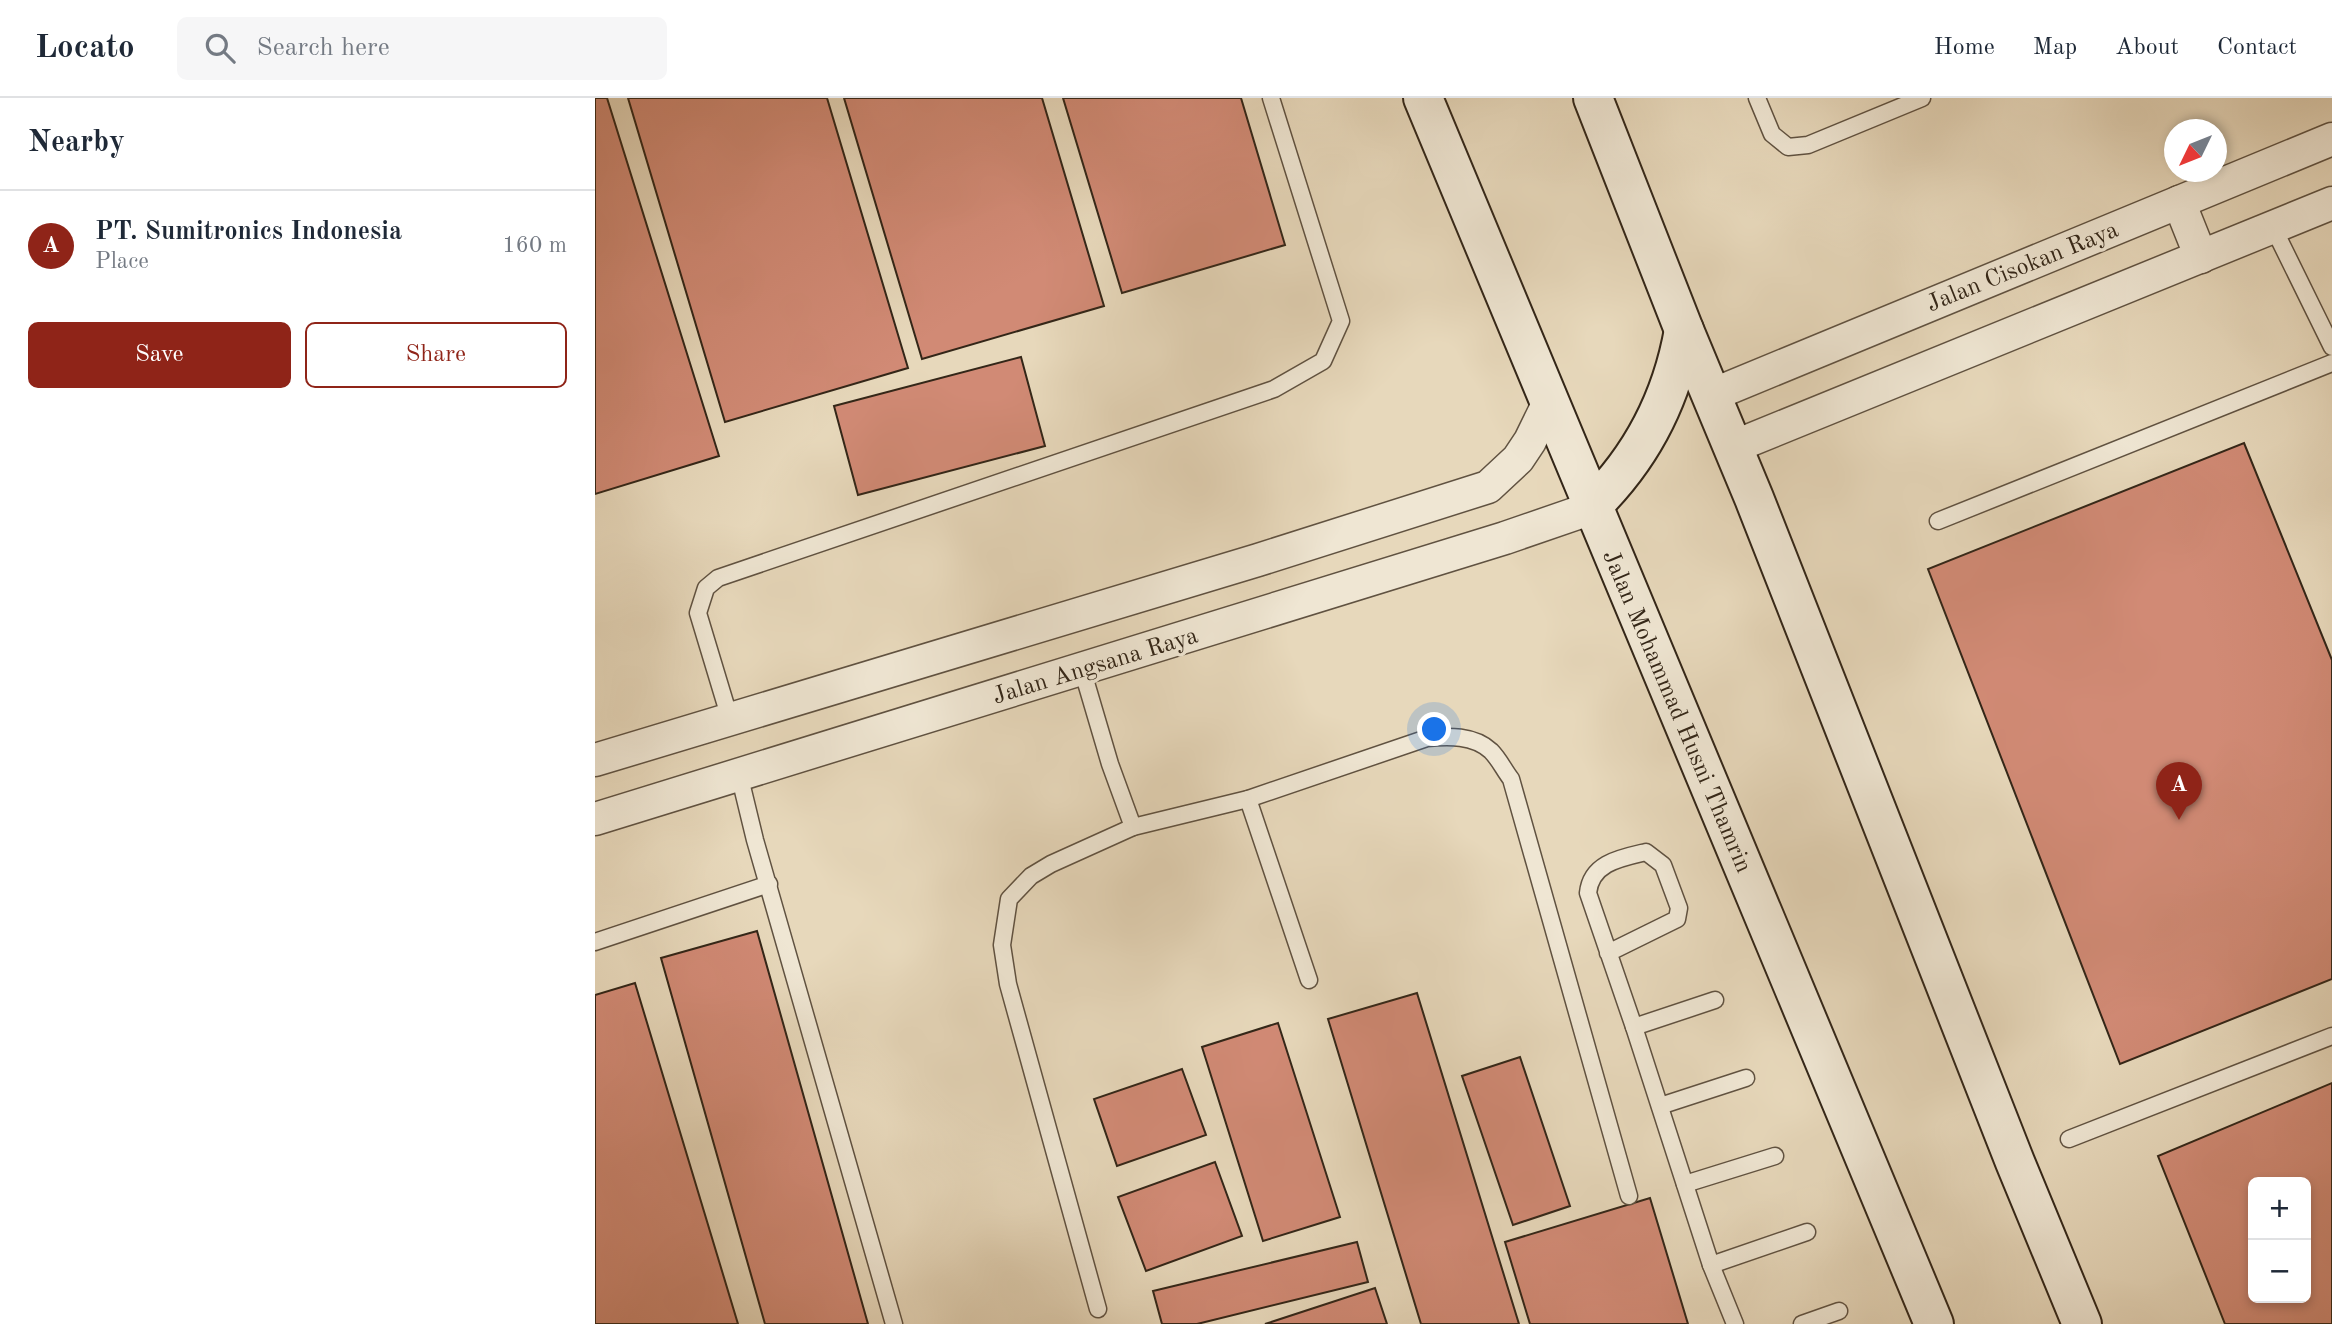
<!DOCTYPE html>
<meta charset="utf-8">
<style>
body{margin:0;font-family:"Old Standard TT",serif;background:#f6f6f7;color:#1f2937}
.controls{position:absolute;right:21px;bottom:21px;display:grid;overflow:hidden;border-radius:10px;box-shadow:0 4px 10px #0003}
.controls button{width:63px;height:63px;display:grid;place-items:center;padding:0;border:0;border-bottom:2px solid #e0e1e3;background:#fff;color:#1f2937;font:35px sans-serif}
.compass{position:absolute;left:1569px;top:21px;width:63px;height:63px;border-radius:50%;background:#fff;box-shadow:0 4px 10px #0003;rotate:227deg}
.you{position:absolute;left:840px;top:632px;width:24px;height:24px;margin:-18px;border:5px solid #fff;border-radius:50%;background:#1a73e8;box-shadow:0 0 0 10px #1a73e833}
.badge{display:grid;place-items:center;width:46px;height:46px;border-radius:50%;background:#8f2418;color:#fff;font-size:23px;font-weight:700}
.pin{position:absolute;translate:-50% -58px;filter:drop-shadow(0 2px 4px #0008)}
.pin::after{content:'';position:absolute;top:37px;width:24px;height:21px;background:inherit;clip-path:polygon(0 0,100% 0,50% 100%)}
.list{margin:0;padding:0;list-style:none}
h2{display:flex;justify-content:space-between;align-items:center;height:91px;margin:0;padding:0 28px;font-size:30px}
h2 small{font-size:23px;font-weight:400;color:#747a83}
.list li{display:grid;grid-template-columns:46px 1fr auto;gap:21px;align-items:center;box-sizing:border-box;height:112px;padding:0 28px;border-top:2px solid #e0e1e3}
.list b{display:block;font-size:26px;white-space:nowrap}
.list p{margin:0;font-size:23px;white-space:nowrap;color:#747a83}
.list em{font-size:23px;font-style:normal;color:#747a83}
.actions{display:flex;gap:14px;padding:21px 28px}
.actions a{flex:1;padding:16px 0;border:2px solid #8f2418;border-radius:10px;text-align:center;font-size:24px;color:#8f2418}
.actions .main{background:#8f2418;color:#fff}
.icon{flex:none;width:38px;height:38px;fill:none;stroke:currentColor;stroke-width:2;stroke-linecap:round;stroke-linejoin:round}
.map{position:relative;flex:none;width:1737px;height:1226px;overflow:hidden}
header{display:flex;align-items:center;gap:42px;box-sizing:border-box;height:98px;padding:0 35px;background:#fff;border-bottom:2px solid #e0e1e3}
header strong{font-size:33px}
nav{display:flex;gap:38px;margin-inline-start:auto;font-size:24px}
.search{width:490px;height:63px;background:#f6f6f7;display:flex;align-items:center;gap:18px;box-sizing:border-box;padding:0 24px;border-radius:10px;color:#747a83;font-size:26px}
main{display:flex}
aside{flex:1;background:#fff}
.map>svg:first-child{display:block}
.building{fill:#d18a75;stroke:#332618;stroke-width:2;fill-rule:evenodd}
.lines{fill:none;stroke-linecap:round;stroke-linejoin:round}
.lane-casing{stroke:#605241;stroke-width:19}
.street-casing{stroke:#605241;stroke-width:35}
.secondary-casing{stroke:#332618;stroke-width:42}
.lane{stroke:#efe6d3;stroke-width:16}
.street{stroke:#efe6d3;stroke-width:32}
.secondary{stroke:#efe6d3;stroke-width:38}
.labels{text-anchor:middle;stroke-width:7;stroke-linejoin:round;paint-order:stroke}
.street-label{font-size:24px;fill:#332618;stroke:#efe6d3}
</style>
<header>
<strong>Locato</strong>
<div class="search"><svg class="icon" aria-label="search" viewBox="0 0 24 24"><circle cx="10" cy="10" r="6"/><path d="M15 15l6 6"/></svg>Search here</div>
<nav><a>Home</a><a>Map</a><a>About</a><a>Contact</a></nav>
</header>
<main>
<aside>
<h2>Nearby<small></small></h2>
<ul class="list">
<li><span class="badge">A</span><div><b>PT. Sumitronics Indonesia</b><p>Place</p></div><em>160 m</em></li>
</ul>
<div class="actions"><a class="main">Save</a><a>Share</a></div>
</aside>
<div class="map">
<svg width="1737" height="1226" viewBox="0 0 1737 1226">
<rect width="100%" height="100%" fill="#e7d8bb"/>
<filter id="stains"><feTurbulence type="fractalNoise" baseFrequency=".00286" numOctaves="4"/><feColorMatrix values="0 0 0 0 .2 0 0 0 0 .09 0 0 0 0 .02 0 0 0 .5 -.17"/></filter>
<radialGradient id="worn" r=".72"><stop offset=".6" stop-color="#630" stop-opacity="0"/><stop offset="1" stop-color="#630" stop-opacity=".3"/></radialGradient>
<g class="building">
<path d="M 0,0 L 12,0 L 124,358 L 0,396 Z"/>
<path d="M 33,0 L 232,0 L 313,270 L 130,324 Z"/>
<path d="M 249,0 L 447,0 L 509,208 L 327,261 Z"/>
<path d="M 468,0 L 646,0 L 690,147 L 527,195 Z"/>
<path d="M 426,259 L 450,348 L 263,397 L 239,308 Z"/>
<path d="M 1649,345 L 1737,562 L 1737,881 L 1525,966 L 1333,471 Z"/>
<path d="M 162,833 L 273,1226 L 170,1226 L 66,860 Z"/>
<path d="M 40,885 L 143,1226 L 0,1226 L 0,897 Z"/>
<path d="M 822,895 L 924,1226 L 826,1226 L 733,921 Z"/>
<path d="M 683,925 L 745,1119 L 668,1143 L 607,949 Z"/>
<path d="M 925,959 L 975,1108 L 918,1127 L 867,978 Z"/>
<path d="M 587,971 L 611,1037 L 522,1068 L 499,1001 Z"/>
<path d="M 1737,985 L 1737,1226 L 1630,1226 L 1563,1058 ZM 1658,1084 L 1711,1084 L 1711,1200 L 1658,1200 Z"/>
<path d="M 620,1064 L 647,1138 L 551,1173 L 523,1099 Z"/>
<path d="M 1055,1100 L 1093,1226 L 935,1226 L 910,1144 Z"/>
<path d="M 762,1144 L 773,1184 L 602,1226 L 567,1226 L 558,1193 Z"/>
<path d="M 780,1190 L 792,1226 L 670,1226 Z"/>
</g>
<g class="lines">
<defs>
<g id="lane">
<path d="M 1162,0 L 1177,36 L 1193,49 L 1213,47 L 1327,0"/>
<path d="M 1678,129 L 1737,249"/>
<path d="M 1343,423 L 1737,265"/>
<path d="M 487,571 L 515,666 L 538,729 L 653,701 L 832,640 C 853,638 879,637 896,653 C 904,661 909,672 916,681 L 1034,1098"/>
<path d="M 135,621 L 103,515 L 111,490 L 123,480 L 679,291 L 728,263 L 746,223 L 676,0"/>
<path d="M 144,676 L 160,742 L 299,1226"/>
<path d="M 653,701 L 714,882"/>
<path d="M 0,844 L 174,786"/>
<path d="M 1013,855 L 1082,821 L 1084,810 L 1068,767 L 1051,754 C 1025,760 996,765 993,795 L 1039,929 L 1116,1167 L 1140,1226"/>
<path d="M 1039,929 L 1120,902"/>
<path d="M 1065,1008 L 1151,980"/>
<path d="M 1474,1041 L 1737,938"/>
<path d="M 1090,1086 L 1180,1058"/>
<path d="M 1116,1167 L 1212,1134"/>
<path d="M 503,1211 L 413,886 L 407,847 L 414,801 L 436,778 L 456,766 L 538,729"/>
<path d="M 1207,1226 L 1244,1213"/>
</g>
<g id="street">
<path d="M 1584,104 L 1606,159"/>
<path d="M 1117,297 L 1737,41"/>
<path d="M 1138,349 L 1737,105"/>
<path d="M 0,662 L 663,462 L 893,389 L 923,361 L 935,343 L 955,302"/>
<path d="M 0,721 L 910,440 L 997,410 L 997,408"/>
</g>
<g id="secondary">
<path d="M 828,0 L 1339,1226"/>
<path d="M 998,0 L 1089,232 L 1159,400 L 1420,1064 L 1487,1226"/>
<path d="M 997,408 C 1047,359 1077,300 1089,232"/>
</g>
</defs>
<use href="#lane" class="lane-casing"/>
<use href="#street" class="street-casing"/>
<use href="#secondary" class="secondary-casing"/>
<use href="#lane" class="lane"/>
<use href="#street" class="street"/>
<use href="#secondary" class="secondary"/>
</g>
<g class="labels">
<g class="street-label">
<text transform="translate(1427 168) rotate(-22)" y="8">Jalan Cisokan Raya</text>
<text transform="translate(500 567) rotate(-17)" y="8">Jalan Angsana Raya</text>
<text transform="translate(1083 613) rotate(67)" y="8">Jalan Mohammad Husni Thamrin</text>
</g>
</g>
<rect width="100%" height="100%" filter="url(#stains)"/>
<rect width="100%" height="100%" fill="url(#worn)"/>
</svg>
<div class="controls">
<button>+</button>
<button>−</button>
</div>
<svg class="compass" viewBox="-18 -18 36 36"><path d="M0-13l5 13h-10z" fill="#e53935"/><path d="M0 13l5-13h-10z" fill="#747a83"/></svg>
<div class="you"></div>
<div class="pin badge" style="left:1584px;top:722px">A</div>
</div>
</main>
